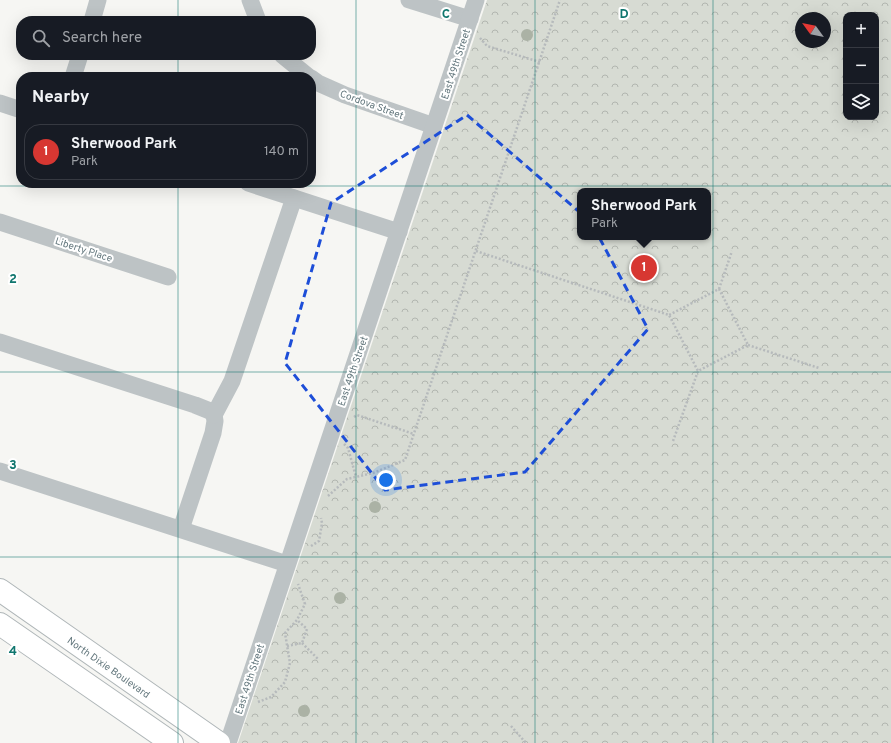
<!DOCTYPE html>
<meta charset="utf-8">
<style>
body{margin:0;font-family:Overpass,sans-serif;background:#242831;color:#f1f3f6}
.controls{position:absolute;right:12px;top:12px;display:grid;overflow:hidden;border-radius:8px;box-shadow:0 4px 16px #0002}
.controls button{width:36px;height:36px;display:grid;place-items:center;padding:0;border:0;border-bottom:1px solid #363941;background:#171b24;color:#f1f3f6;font:20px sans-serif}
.compass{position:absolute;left:795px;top:12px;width:36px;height:36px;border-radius:50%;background:#171b24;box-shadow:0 4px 16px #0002;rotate:303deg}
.you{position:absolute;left:386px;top:480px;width:14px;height:14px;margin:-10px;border:3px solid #fff;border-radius:50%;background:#1a73e8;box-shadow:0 0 0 6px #1a73e833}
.badge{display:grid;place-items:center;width:26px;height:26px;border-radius:50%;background:#d73732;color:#fff;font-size:13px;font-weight:700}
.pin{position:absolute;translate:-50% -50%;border:2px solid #fff;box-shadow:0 1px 4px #0006}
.popup{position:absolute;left:577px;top:188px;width:134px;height:52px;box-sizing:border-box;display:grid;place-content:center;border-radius:8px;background:#171b24;filter:drop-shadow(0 1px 3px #0005);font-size:13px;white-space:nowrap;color:#9ea1a6}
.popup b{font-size:15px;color:#f1f3f6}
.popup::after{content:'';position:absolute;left:50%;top:100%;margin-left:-8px;border:8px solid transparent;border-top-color:#171b24}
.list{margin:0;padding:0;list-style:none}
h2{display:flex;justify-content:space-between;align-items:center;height:52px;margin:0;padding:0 16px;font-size:17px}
h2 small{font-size:13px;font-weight:400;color:#9ea1a6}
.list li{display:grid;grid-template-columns:26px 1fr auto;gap:12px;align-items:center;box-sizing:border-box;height:56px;margin:0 8px 8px;padding:0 8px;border:1px solid #363941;border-radius:16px}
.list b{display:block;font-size:15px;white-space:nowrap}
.list p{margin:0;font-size:13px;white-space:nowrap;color:#9ea1a6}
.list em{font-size:13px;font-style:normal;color:#9ea1a6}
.icon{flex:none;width:22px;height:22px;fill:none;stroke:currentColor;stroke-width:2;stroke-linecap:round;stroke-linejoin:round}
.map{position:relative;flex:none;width:891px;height:743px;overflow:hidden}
.search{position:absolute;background:#171b24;box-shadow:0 4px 16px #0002;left:16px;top:16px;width:300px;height:44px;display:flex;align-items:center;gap:10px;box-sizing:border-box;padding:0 14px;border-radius:16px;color:#9ea1a6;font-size:15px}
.panel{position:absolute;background:#171b24;box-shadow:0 4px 16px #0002;left:16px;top:72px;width:300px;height:116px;border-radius:16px}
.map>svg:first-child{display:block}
.park{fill:url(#park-crowns);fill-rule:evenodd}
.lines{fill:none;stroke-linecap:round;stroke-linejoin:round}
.major-casing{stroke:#afb6b8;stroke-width:24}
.path{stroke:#b6babc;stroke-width:2.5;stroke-dasharray:2 2;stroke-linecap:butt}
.minor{stroke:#bdc3c5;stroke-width:17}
.major{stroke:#fff;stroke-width:22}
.tree{fill:#abb2a5}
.marked{fill:none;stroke:#1d4ed8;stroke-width:3;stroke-dasharray:8 5;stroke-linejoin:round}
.grid{fill:none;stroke:#0f766e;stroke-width:1;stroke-opacity:0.55}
.labels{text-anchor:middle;stroke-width:4;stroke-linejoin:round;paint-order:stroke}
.street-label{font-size:10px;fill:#63777d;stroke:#fff}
.grid-label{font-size:13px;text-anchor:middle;font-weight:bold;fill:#0f766e;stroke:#fff;stroke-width:4;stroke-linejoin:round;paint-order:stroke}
</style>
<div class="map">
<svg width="891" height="743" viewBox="0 0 891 743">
<defs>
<pattern id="park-crowns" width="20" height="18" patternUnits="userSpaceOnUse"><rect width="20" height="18" fill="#d7dbd3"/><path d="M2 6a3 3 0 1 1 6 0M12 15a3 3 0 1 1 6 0" fill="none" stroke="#b2b6b0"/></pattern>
</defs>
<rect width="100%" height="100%" fill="#f6f6f3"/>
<path class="park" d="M 487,0 L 891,0 L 891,743 L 238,743 ZM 846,15 L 876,15 L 876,117 L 846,117 ZM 801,18 L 825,18 L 825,42 L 801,42 ZM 580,191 L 708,191 L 708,237 L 580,237 Z"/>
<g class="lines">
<defs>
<g id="major">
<path d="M 0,590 L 219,743"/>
<path d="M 0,624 L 172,743"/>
</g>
</defs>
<use href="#major" class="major-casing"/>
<g class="path">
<path d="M 480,38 L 487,46 L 540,62"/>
<path d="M 476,251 L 669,315 L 698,371 L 748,345 L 719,289 L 669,315"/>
<path d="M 719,289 L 732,251"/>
<path d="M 748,345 L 819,368"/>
<path d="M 354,417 L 357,415 L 414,434"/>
<path d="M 673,441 L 698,371"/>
<path d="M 344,444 L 348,448 L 356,477"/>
<path d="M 328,496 L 347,479 L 373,473 L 405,460 L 560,0"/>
<path d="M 311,546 L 319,541 L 322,523 L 321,518"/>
<path d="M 302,643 L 318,659"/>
<path d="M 287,646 L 302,643 L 307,629 L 297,620"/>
<path d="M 258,702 L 271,697 L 285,682 L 290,663 L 285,633 L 297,620 L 305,604 L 298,584"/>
<path d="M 511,726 L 526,743"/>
</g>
<g class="minor">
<path d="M 250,0 L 258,21"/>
<path d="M 409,0 L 470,19"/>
<path d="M 92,21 L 98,0"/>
<path d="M 282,55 L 309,77"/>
<path d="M 73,77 L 80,55"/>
<path d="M 311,78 L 318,83 L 345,95 L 434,126"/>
<path d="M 0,103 L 21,110"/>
<path d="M 248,183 L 399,232"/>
<path d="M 0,222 L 168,277"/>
<path d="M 0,342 L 195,405 L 210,411 L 214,415 L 215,421 L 213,433 L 181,529"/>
<path d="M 214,415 L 232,381 L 294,198"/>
<path d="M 0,471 L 287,564"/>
<path d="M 228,743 L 476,0"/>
</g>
<use href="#major" class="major"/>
</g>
<g class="tree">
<circle cx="527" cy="35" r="6"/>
<circle cx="375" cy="507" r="6"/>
<circle cx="340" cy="598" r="6"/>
<circle cx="304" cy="711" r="6"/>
</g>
<path class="marked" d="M 467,115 L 591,222 L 648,329 L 525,472 L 385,490 L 285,363 L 331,203 Z"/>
<path class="grid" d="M 178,0 L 178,21M 356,0 L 356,743M 535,0 L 535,743M 713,0 L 713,743M 178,55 L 178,77M 178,183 L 178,743M 0,186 L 891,186M 0,372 L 891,372M 0,557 L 891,557"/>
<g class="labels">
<g class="street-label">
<text transform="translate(455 64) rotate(-72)" y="4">East 49th Street</text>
<text transform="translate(372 104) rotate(20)" y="4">Cordova Street</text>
<text transform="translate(84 249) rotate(18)" y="4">Liberty Place</text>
<text transform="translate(352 371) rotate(-71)" y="4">East 49th Street</text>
<text transform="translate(109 667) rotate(35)" y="4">North Dixie Boulevard</text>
<text transform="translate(249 679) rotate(-72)" y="4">East 49th Street</text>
</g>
</g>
<g class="grid-label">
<text x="446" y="18">C</text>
<text x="624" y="18">D</text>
<text x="13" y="283">2</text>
<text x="13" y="469">3</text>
<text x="13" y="655">4</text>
</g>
</svg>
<div class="controls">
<button>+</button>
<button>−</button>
<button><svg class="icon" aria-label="layers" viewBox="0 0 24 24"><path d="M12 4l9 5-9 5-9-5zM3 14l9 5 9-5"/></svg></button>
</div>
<svg class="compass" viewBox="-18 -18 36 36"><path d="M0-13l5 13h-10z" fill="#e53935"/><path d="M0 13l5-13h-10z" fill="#9ea1a6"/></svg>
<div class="you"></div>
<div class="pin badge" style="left:644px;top:268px">1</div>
<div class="popup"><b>Sherwood Park</b>Park</div>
<div class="search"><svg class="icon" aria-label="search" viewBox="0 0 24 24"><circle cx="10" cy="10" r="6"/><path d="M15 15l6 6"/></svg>Search here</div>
<section class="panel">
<h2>Nearby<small></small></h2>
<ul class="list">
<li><span class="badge">1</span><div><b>Sherwood Park</b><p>Park</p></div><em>140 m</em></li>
</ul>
</section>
</div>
